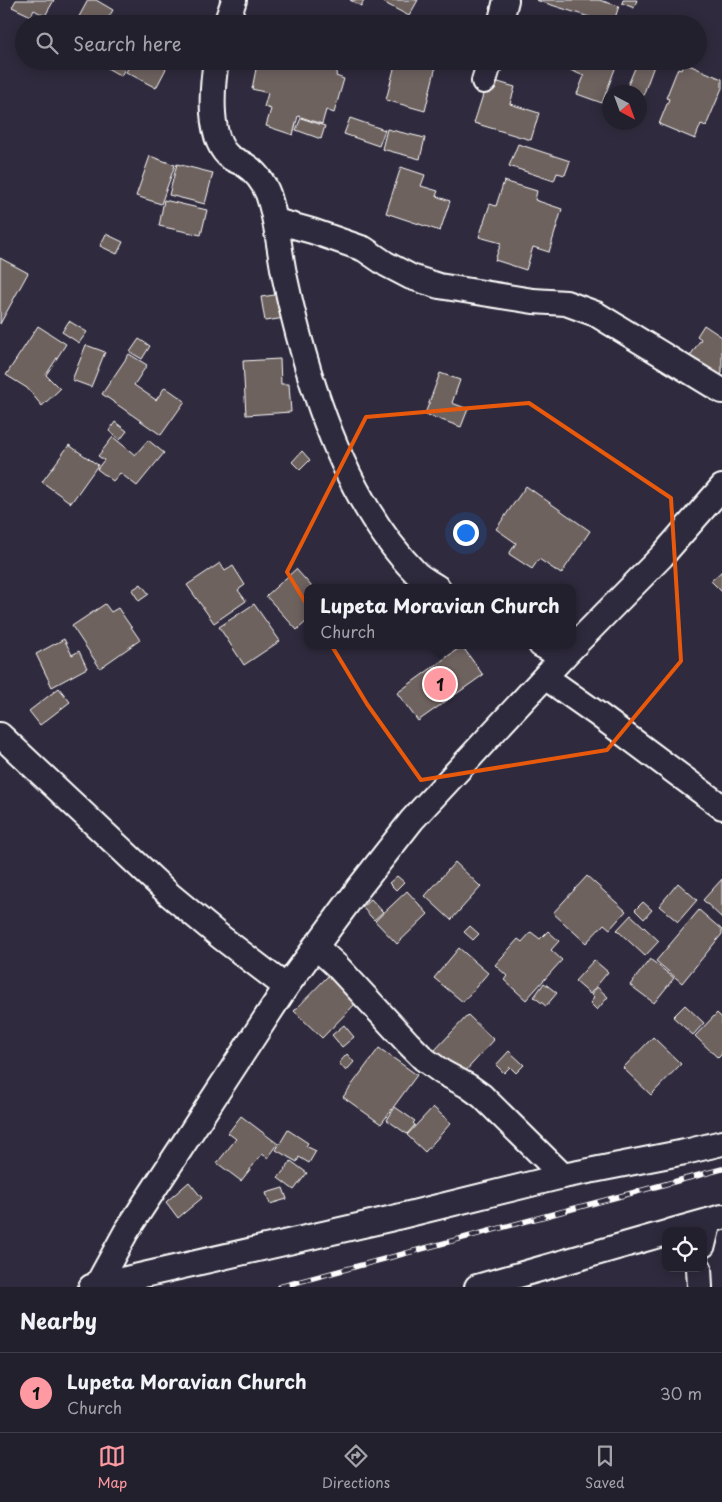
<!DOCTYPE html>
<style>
body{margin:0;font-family:"Playpen Sans",sans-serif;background:#2f2d3a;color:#f1f3f6}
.controls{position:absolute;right:15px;bottom:15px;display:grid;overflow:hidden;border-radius:10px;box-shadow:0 2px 12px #0003}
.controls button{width:45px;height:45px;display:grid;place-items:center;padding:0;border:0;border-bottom:1px solid #403e4a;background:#23202e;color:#f1f3f6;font:25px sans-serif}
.compass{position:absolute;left:602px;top:85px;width:45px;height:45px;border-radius:50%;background:#23202e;box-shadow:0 2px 12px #0003;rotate:139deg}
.you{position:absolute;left:465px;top:532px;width:18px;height:18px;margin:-12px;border:4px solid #fff;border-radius:50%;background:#1a73e8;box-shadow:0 0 0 8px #1a73e833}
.badge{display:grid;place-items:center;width:32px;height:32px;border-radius:50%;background:#ff9aa2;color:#111;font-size:16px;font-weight:700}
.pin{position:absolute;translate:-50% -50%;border:2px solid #fff;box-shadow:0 1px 5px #0006}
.popup{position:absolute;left:304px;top:584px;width:272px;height:65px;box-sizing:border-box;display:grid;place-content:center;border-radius:10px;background:#23202e;filter:drop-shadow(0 1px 4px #0005);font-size:16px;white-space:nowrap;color:#a3a3aa}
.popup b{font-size:19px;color:#f1f3f6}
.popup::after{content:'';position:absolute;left:50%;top:100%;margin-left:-10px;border:10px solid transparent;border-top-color:#23202e}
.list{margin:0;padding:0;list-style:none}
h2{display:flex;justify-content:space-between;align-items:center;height:65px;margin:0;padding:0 20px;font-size:21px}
h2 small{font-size:16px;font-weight:400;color:#a3a3aa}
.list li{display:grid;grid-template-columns:32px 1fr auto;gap:15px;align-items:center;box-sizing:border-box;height:80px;padding:0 20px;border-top:1px solid #403e4a}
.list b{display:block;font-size:19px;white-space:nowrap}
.list p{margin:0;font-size:16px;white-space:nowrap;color:#a3a3aa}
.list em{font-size:16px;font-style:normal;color:#a3a3aa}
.icon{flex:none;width:28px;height:28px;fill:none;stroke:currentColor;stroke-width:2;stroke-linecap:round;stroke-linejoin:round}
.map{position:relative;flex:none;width:722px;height:1287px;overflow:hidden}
.search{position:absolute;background:#23202e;box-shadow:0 2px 12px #0003;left:15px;right:15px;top:15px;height:55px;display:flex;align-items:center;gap:12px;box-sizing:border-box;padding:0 18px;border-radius:28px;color:#a3a3aa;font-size:19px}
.sheet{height:145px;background:#23202e}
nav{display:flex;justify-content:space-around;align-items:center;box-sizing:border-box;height:70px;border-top:1px solid #403e4a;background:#23202e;font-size:14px;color:#a3a3aa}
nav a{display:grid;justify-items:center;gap:2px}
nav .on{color:#ff9aa2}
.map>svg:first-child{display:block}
.building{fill:#6e625e;stroke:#fff}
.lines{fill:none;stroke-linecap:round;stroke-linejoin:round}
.minor-casing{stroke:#fff;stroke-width:28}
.minor{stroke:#2f2a3d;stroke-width:24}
.rail-casing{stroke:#fff;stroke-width:5.5}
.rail{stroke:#2f2a3d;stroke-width:4;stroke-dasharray:11;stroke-linecap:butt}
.marked{fill:none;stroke:#e8590c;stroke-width:4;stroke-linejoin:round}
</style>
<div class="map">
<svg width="722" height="1287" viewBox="0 0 722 1287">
<rect width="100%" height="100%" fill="#2f2a3d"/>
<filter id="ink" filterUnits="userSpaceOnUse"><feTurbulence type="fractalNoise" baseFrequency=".02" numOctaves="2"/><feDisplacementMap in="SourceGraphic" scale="10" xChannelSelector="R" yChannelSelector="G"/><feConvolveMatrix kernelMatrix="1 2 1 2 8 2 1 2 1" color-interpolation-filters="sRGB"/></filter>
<g filter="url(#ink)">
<g class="building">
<path d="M 16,0 L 54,0 L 45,16 L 34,10 L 31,16 L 12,7 Z"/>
<path d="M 88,0 L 96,0 L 113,10 L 105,24 L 75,24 Z"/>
<path d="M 350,0 L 364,0 L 361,6 Z"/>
<path d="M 379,0 L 418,0 L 409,16 Z"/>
<path d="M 536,0 L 599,0 L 619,6 L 613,24 L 611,24 Z"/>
<path d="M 623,0 L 637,0 L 634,8 L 622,3 Z"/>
<path d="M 95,61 L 129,61 L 121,76 Z"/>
<path d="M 132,61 L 170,61 L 156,88 L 126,72 Z"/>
<path d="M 278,61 L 331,61 L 330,64 L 338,67 L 336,76 L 344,79 L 334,113 L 326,110 L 322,124 L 298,116 L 293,135 L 266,126 L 271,109 L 264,107 L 268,93 L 252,89 L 257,64 L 279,66 Z"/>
<path d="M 396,61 L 415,61 L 436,66 L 425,111 L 386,100 Z"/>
<path d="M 573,61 L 618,61 L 602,103 L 577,94 L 584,76 L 570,70 Z"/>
<path d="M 638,61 L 651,61 L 655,63 L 640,104 L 640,92 L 625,92 Z"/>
<path d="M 684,63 L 722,79 L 722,88 L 706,126 L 701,124 L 695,139 L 659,124 L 669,99 L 666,98 L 678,68 L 681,69 Z"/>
<path d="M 488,79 L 515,87 L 510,104 L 539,113 L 531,140 L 474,123 Z"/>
<path d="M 301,118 L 325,126 L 321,139 L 296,130 Z"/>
<path d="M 350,118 L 385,130 L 379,146 L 344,134 Z"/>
<path d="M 387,129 L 425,138 L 420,159 L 382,149 Z"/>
<path d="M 518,144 L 570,161 L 565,175 L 557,173 L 554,181 L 509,166 Z"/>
<path d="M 150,156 L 175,165 L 161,204 L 136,196 Z"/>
<path d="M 177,164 L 213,173 L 205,204 L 169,195 Z"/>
<path d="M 401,167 L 425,175 L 421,186 L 438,191 L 436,196 L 450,201 L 440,231 L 386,213 Z"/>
<path d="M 504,181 L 537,191 L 535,200 L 562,209 L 549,252 L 533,247 L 526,270 L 495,260 L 501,243 L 479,237 L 490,204 L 496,206 Z"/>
<path d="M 164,200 L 207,210 L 201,235 L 159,226 Z"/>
<path d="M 106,234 L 123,242 L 117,254 L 100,246 Z"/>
<path d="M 0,258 L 28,273 L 0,324 Z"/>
<path d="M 281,294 L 285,318 L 265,321 L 261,297 Z"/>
<path d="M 69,321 L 87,332 L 79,343 L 62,332 Z"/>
<path d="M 704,325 L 722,337 L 722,373 L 720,376 L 690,356 L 701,339 L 697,336 Z"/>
<path d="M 38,326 L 66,344 L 46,375 L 60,389 L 42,406 L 27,388 L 6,375 Z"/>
<path d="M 139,339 L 150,346 L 142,359 L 130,352 Z"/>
<path d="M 86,345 L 105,352 L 91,387 L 72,380 Z"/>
<path d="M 129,354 L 147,365 L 134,385 L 156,400 L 165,387 L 185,401 L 161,435 L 102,394 Z"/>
<path d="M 280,359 L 281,384 L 289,384 L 291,412 L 246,415 L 243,361 Z"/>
<path d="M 440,373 L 460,380 L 452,403 L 468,409 L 461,427 L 425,414 Z"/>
<path d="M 115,422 L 127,431 L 120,440 L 109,431 Z"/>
<path d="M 113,437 L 135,455 L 148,440 L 164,453 L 137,486 L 120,473 L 113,481 L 97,469 L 104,460 L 98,456 Z"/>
<path d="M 69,445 L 98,465 L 71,503 L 42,482 Z"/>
<path d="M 302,451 L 310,460 L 300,470 L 292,462 Z"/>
<path d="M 526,486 L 590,531 L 561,574 L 539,559 L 532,569 L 509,554 L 516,543 L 496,529 Z"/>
<path d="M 220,563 L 225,571 L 233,566 L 245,585 L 238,590 L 246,601 L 214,623 L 187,585 Z"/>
<path d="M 296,569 L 313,588 L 308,588 L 308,620 L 297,630 L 266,596 Z"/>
<path d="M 722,571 L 722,592 L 711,581 Z"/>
<path d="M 141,584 L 149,594 L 139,601 L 132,590 Z"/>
<path d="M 105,604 L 111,612 L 118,608 L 140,640 L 100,668 L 72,626 Z"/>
<path d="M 254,604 L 280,641 L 244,665 L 219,627 Z"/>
<path d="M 64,639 L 72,655 L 79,651 L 87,668 L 52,687 L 36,654 Z"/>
<path d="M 462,646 L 483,675 L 418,721 L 397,693 Z"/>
<path d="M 59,688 L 70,702 L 40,725 L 29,711 Z"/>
<path d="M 455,862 L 481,887 L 451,920 L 425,896 Z"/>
<path d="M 397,876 L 404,882 L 396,890 L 389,883 Z"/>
<path d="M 587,876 L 626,911 L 610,929 L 604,924 L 586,943 L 553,913 Z"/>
<path d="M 722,879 L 722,918 L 703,900 Z"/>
<path d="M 678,883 L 697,900 L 678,922 L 659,906 Z"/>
<path d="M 407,891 L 428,914 L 397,944 L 375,921 Z"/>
<path d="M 371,899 L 383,912 L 374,920 L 362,907 Z"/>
<path d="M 643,902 L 652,910 L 644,919 L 635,910 Z"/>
<path d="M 699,910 L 722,930 L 722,934 L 682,983 L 656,961 Z"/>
<path d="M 631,915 L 659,941 L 645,956 L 617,930 Z"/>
<path d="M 470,926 L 479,934 L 473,940 L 464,932 Z"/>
<path d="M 548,931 L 559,941 L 551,950 L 562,960 L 526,1000 L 504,980 L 507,976 L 495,965 L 518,939 L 522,942 L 531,932 L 540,939 Z"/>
<path d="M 459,948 L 488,973 L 463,1002 L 434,978 Z"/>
<path d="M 650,959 L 674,978 L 654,1003 L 630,985 Z"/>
<path d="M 594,960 L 608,972 L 590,994 L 575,981 Z"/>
<path d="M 331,973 L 359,1000 L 322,1038 L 294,1011 Z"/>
<path d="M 544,983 L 557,993 L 546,1006 L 534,997 Z"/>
<path d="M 597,987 L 608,997 L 597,1010 L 590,1003 L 594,998 L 591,995 Z"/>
<path d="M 685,1005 L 704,1023 L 693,1035 L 673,1017 Z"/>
<path d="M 717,1013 L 722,1018 L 722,1054 L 718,1058 L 695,1036 Z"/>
<path d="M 468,1015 L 494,1040 L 461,1076 L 434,1051 Z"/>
<path d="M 344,1025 L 354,1037 L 342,1047 L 332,1035 Z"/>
<path d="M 653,1037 L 681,1064 L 651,1095 L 623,1068 Z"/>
<path d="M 379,1048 L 417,1075 L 381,1124 L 343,1097 Z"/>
<path d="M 509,1051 L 524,1065 L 516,1073 L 510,1067 L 504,1073 L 496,1065 Z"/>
<path d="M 347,1054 L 354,1062 L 346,1071 L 339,1063 Z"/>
<path d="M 395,1107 L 415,1121 L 413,1123 L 415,1125 L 407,1134 L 387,1120 Z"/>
<path d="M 433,1107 L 451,1123 L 425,1152 L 407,1135 Z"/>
<path d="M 241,1116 L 278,1144 L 268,1158 L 262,1154 L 241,1181 L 217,1163 L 236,1139 L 228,1133 Z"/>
<path d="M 288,1130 L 308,1143 L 306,1146 L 316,1151 L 309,1163 L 299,1157 L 297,1162 L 276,1150 Z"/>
<path d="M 291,1161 L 307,1173 L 294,1190 L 278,1178 Z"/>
<path d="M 189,1182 L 202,1198 L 178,1218 L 166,1202 Z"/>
<path d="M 283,1188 L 287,1199 L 270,1204 L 266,1193 Z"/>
</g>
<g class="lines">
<defs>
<g id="minor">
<path d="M 226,24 L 234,0"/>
<path d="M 500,24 L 506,0"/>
<path d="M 216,61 C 212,87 207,141 231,158 C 236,161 241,162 245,165 C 255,171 264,183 268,194 C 278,223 279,253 286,283 C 307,380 345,501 416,573 C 422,579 431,583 438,588"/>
<path d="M 484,81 L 490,61"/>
<path d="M 276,221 L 312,231 L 364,249 L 386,264 L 411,277 L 439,286 L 533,301 L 566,303 L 596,314 L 722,391"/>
<path d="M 541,645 L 563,657"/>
<path d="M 545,677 L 596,713 L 722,807"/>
<path d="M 0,735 L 170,895 L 222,938 L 286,987"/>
<path d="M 315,946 L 337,966 L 408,1043 L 424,1059 L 442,1072 L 468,1086 L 482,1096 L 563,1176"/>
<path d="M 672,1231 L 722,1217"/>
<path d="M 703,1245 L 709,1221"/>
<path d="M 699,1268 L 700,1287"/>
<path d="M 97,1285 L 126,1232 L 286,987 L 358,889 L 412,820 L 563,657 L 662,556 L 722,487"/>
<path d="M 91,1287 L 389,1219 L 563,1176 L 685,1152 L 722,1143"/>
<path d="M 477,1287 L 666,1233"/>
</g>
</defs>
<use href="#minor" class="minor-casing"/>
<use href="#minor" class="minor"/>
<defs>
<path id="rail" d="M 279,1287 L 722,1169"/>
</defs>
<use href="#rail" class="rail-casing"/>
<use href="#rail" class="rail"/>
</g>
</g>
<path class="marked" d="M 529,403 L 671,498 L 681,661 L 607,750 L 421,780 L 367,704 L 287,572 L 366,417 Z"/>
</svg>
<div class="controls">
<button><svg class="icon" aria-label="locate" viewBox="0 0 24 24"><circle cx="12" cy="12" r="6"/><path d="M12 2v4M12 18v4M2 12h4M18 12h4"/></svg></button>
</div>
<svg class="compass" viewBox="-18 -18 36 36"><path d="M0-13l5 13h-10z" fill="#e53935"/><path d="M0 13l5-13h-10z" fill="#a3a3aa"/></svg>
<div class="you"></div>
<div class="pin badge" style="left:440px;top:684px">1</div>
<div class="popup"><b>Lupeta Moravian Church</b>Church</div>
<div class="search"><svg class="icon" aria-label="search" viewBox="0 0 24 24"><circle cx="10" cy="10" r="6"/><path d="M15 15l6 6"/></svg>Search here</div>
</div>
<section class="sheet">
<h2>Nearby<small></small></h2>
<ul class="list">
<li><span class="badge">1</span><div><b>Lupeta Moravian Church</b><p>Church</p></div><em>30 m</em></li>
</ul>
</section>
<nav>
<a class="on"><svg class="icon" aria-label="map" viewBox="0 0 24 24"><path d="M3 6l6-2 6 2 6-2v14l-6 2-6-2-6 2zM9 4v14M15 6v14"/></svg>Map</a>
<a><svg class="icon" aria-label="directions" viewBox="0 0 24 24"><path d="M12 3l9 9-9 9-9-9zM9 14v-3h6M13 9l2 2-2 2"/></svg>Directions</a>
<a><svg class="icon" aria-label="saved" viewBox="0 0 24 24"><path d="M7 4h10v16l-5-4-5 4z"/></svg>Saved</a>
</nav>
